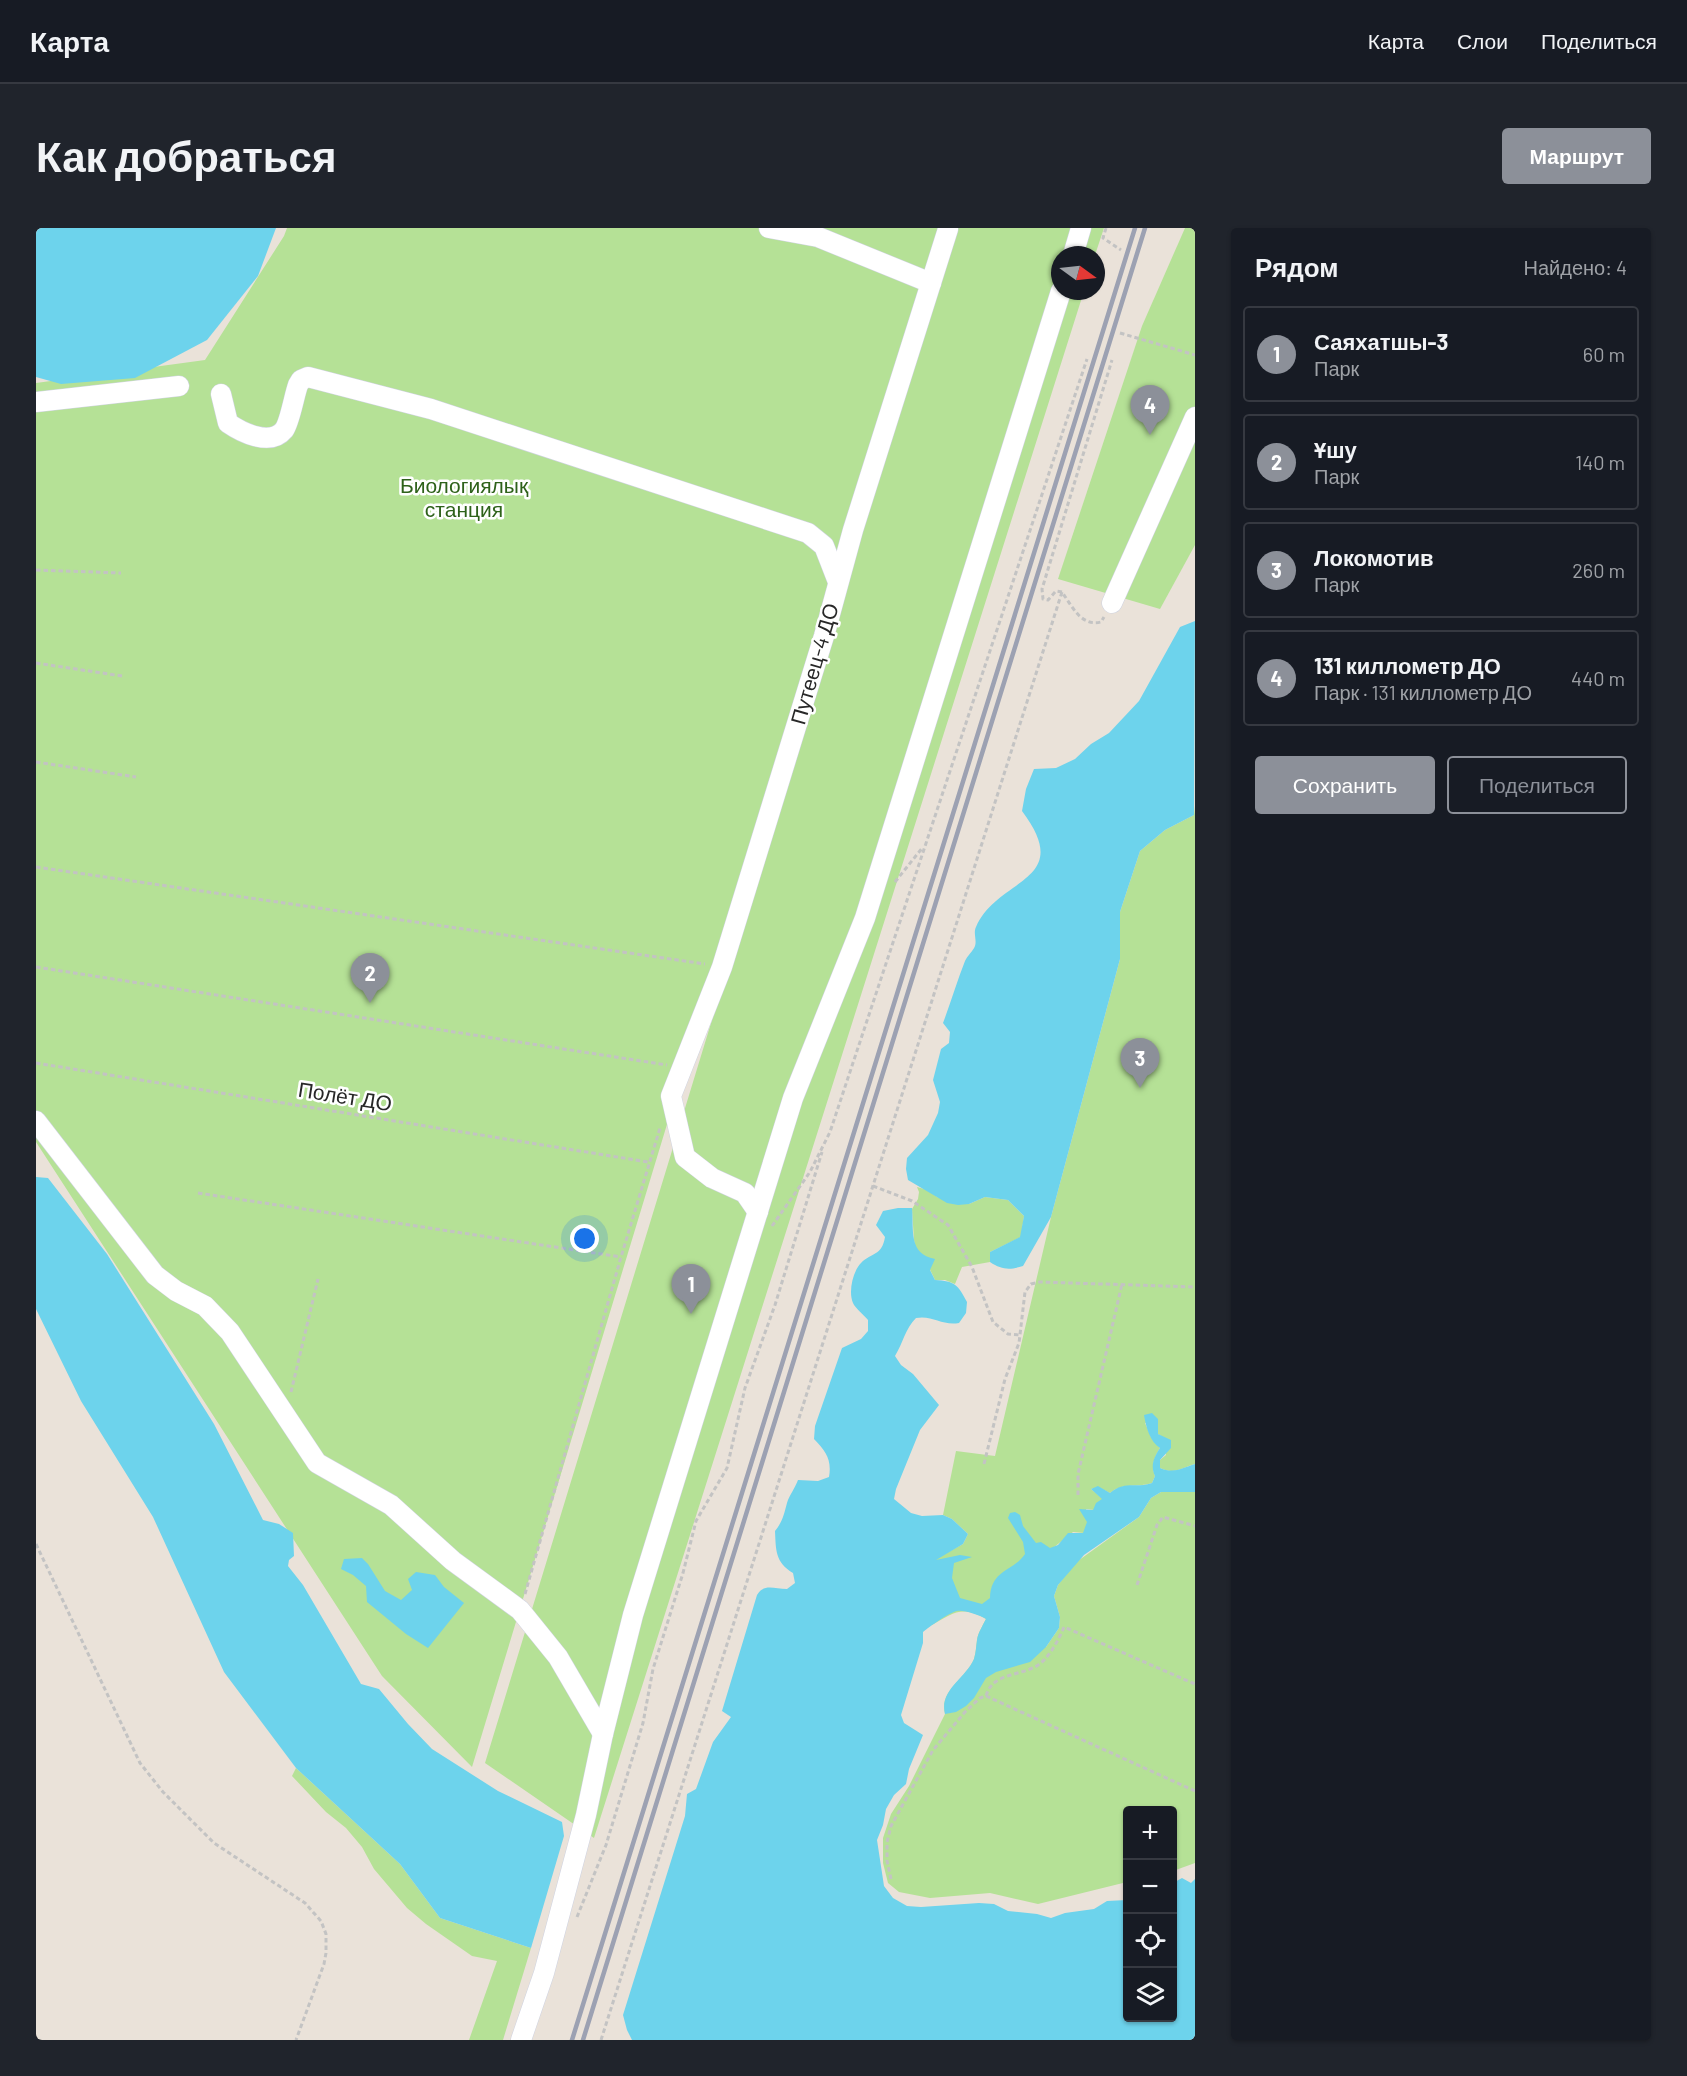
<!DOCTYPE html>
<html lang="ru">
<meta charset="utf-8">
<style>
body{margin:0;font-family:Barlow,sans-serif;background:#20242c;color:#f1f3f6}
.controls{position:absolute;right:18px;bottom:18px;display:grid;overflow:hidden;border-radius:6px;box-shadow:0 2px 4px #0004}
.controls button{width:54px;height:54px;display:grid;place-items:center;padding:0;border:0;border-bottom:2px solid #363941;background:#171b24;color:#f1f3f6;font:30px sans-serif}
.compass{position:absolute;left:1015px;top:18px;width:54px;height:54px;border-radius:50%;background:#171b24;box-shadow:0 2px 4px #0004;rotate:105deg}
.you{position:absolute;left:549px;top:1011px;width:21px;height:21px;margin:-15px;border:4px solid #fff;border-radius:50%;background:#1a73e8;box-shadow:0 0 0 9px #1a73e833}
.badge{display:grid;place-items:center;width:39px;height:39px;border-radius:50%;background:#8c9099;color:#fff;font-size:20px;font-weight:700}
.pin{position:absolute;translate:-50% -50px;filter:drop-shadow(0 2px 3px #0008)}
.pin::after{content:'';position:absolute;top:32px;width:21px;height:18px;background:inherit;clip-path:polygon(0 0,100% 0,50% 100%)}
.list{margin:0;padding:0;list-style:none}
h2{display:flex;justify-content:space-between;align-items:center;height:78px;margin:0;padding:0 24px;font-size:26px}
h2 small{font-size:20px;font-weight:400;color:#9ea1a6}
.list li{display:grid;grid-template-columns:39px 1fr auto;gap:18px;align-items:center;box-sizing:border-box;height:96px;margin:0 12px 12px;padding:0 12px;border:2px solid #363941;border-radius:6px}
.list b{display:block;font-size:22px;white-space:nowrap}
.list p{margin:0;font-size:20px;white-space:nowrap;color:#9ea1a6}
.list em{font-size:20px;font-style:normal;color:#9ea1a6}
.actions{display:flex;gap:12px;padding:18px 24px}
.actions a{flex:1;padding:14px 0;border:2px solid #8c9099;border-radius:6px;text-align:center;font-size:21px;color:#8c9099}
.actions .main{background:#8c9099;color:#fff}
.icon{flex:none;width:33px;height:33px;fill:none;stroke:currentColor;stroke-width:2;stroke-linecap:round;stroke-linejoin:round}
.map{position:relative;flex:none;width:1159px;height:1812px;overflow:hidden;border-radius:6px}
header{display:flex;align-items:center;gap:36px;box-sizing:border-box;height:84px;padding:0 30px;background:#171b24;border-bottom:2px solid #363941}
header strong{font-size:28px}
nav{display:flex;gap:33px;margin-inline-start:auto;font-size:21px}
.intro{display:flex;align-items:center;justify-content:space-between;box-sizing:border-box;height:144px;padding:0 36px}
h1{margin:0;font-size:42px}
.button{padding:15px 27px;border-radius:6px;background:#8c9099;color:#fff;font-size:21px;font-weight:700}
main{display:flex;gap:36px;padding:0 36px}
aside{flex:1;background:#171b24;border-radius:6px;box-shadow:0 2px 4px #0004}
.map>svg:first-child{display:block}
.green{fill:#b5e196}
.water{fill:#6dd3ec}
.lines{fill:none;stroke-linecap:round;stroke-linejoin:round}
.minor-casing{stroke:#cfd3e1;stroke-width:21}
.path{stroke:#c3c3c3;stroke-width:3;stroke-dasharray:4.5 3;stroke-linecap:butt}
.minor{stroke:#fff;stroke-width:20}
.rail{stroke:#9ca1b2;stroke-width:4.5}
.labels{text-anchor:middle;stroke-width:5;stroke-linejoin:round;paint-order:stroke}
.park-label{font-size:21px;fill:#2e621a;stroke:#fff}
.street-label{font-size:21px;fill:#282828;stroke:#fff}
</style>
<header>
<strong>Карта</strong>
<nav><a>Карта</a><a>Слои</a><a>Поделиться</a></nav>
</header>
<div class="intro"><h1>Как добраться</h1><a class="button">Маршрут</a></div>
<main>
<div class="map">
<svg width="1159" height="1812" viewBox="0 0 1159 1812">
<rect width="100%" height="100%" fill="#eae2d9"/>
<g class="green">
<path d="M 251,0 L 1068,0 L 1059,27 L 1024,27 L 1024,63 L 1048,63 L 558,1610 L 449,1535 L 723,638 L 710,636 L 436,1539 L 346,1448 L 0,914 L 0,155 L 169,132 L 248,8 Z"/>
<path d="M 1149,0 L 1159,0 L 1159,317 L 1124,381 L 1022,351 L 1106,98 Z"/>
<path d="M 1159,578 L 1159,1236 C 1145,1240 1138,1247 1124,1240 L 1124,1232 L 1130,1227 L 1128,1210 L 1122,1206 L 1122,1191 L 1109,1195 L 1115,1209 L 1124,1220 C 1118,1229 1115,1238 1119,1248 L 1116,1255 C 1101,1260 1087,1254 1074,1265 L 1062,1259 L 1055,1261 L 1067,1271 L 1058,1282 L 1050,1281 C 1051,1289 1053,1297 1048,1305 L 1037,1304 L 1017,1320 L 1010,1419 L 1023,1400 L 1024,1389 L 1018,1368 L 1022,1357 L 1039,1335 L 1103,1289 L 1115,1270 L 1125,1264 L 1159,1264 L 1159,1635 L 1137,1643 L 1136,1582 L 1092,1582 L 1091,1654 L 1002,1676 L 954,1665 L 894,1670 L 863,1664 L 852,1655 L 847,1635 L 847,1610 L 855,1586 L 873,1558 L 909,1486 C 903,1462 929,1452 938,1431 C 940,1424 940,1419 941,1412 C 942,1405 947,1397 950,1391 C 926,1377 917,1385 896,1397 L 714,1432 L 927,1316 L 932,1306 L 916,1291 L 907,1287 L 920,1223 L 959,1228 L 1015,989 L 1084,731 L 1084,684 L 1104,623 L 1129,602 L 1158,587 Z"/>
<path d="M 881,959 L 892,962 L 901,969 L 933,976 L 949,969 L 972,972 L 988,988 L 985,1009 L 954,1024 L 954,1034 L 926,1039 L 919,1056 L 909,1052 L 899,1052 L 888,1029 L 880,1022 L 878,1012 L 876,981 L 882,971 L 883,964 Z"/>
<path d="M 260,1540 L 364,1636 L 404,1690 L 495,1720 L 467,1812 L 433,1812 L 461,1733 L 436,1728 L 390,1696 L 371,1680 L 338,1641 L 326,1619 L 310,1600 L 290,1584 L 256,1548 Z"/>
</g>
<g class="water">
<path d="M 0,0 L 240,0 L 222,48 L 171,112 L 99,150 L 25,156 L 0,149 Z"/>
<path d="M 1159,393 L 1158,587 L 1129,602 L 1104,623 L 1084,684 L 1084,731 L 1015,989 L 987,1038 C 974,1042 966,1042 954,1034 L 954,1024 L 984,1009 L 988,988 L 972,972 L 949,969 L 933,976 L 922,977 L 911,975 L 872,952 L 870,941 L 871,930 L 892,907 L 902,885 L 904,874 L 897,852 L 905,821 L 913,815 L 914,804 L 907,795 C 915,774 921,753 929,733 C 931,728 937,723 939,718 C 941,712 937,705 940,699 C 961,649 1040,655 986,583 L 990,561 L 998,541 L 1020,540 L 1039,531 L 1055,516 L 1073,505 L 1103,473 L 1144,399 Z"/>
<path d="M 0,949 L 12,950 L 71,1026 L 178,1196 L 227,1292 L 243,1296 L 257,1305 L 258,1328 L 253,1332 L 252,1338 L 267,1357 L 325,1456 L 343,1461 L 372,1496 L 396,1521 L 462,1563 L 526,1594 L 528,1608 L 495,1720 L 404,1690 L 364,1636 L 260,1540 L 188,1444 L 117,1289 L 45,1173 L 0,1081 Z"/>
<path d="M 862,980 L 876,980 C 878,1002 872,1026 899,1031 L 894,1042 L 899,1052 C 919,1053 922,1057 931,1074 L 930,1085 L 923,1095 C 906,1098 897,1087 880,1090 C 869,1101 867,1115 859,1128 L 865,1137 L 877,1146 L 903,1177 L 884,1202 L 860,1261 L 858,1271 L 875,1285 L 886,1288 L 907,1287 L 916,1291 L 932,1306 L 927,1316 L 900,1332 L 924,1327 L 936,1329 L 918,1335 L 916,1350 L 924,1370 L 946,1376 L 954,1370 C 955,1341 977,1344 989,1326 L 987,1314 L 972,1290 L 974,1285 L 979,1284 L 984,1287 L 987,1298 L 1000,1315 L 1005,1314 L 1014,1320 L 1022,1317 L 1032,1305 L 1047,1305 L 1051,1294 L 1043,1281 L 1057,1282 L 1060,1275 L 1066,1271 L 1055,1261 L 1062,1258 L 1074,1265 C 1090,1252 1099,1261 1116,1255 L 1119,1248 C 1114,1238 1118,1229 1124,1220 C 1114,1214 1110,1199 1108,1187 L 1116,1185 L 1122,1191 L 1122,1206 L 1135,1212 L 1135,1220 L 1124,1232 L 1124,1240 C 1138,1246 1146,1240 1159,1236 L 1159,1264 L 1125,1264 L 1115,1270 L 1103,1289 L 1048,1327 L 1022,1357 L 1018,1368 L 1024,1389 L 1023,1400 L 1010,1419 L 994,1434 L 960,1444 L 950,1450 L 938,1470 L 930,1478 L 920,1484 L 909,1486 C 903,1462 929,1451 938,1431 C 940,1424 940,1419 941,1412 C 942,1405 947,1397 950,1391 C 943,1387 928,1382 921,1383 C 914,1384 893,1399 887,1404 L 887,1415 L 865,1487 L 868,1495 L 887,1507 L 873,1541 L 870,1556 L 858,1567 L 850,1581 L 847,1597 L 841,1612 L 848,1658 L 857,1670 L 871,1678 L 885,1679 L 943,1675 L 958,1676 L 972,1683 L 1001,1686 L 1015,1690 L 1029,1685 L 1058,1681 L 1071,1673 L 1091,1672 L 1092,1790 L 1136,1790 L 1137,1655 L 1146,1650 L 1155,1655 L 1159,1651 L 1159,1812 L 596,1812 L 591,1802 L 587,1787 L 649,1588 L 651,1566 L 660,1561 L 677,1514 L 695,1489 L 686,1483 L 721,1367 C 728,1355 738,1361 751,1361 L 759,1355 L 757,1345 C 739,1334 740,1322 739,1303 C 747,1293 748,1286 751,1275 C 753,1268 759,1260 762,1252 L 782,1253 L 793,1249 C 796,1232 790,1223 778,1211 L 779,1198 L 806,1120 L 825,1111 L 832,1103 L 832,1092 C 828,1087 819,1080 817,1075 C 812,1064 817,1043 825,1035 C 836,1024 846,1028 849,1009 L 840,997 L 847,983 Z"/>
<path d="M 326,1330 L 332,1336 L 349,1363 L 365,1372 L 376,1362 L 372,1351 L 380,1344 L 399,1347 L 408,1359 L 428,1375 L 392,1420 L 370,1406 L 331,1374 L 330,1358 L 317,1347 L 305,1341 L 308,1331 Z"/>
</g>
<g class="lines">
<defs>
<g id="minor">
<path d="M 733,0 L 782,9 L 895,55"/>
<path d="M 1037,27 L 1045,0"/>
<path d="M 185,166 L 192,195 C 205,204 234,219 248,202 C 254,194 258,168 262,157 L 265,152 L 272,149 L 395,181 L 772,305 L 788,318 L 802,354"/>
<path d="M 0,174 L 143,158"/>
<path d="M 1076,375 L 1159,189"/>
<path d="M 0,893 L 119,1047 L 140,1063 L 169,1078 L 194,1104 L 281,1235 L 355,1277 L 417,1333 L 484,1382 L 522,1429 L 567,1506"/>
<path d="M 722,984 L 709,965 L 676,950 L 649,929 L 635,868 L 686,739 L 788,408 L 817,302 L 912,1"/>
<path d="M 485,1812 L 508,1745 L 550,1587 L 567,1506 L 597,1387 L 757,870 L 829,690 L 1025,63"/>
</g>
</defs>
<use href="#minor" class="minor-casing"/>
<g class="path">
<path d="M 1070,0 L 1067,10 L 1085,22"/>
<path d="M 1084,105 L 1159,127"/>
<path d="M 0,342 L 85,345"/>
<path d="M 1026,364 L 1020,363 L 1012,372 L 1007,371 L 1006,361 L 1076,132"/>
<path d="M 0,435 L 86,448"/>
<path d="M 0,534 L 100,549"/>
<path d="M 0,639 L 669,736"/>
<path d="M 859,654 L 887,619"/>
<path d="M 0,739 L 631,837"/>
<path d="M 0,835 L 612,934"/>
<path d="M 837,958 L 876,973 L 912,997 L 936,1039 L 957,1094 L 972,1106 L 984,1107"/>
<path d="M 162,965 L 585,1029"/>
<path d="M 736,998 L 774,944 L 794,904 L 1051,131"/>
<path d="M 255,1164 L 282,1051"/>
<path d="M 948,1236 L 969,1151 L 983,1115 L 989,1064 L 995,1056 L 1004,1054 L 1159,1059"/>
<path d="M 1042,1267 L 1042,1246 L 1086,1056"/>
<path d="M 0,1316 L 104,1535 L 127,1564 L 178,1615 L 269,1675 L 285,1693 L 290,1706 L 290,1725 L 288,1736 L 260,1812"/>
<path d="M 1101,1357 L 1121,1297 L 1127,1289 L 1159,1298"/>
<path d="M 489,1366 L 585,1029 L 624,900"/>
<path d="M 950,1468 L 1159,1563"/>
<path d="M 855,1651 L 851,1633 L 851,1614 L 855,1598 L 897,1522 L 929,1484 L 944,1470 L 950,1468 C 957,1443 987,1449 1005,1435 C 1015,1426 1023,1411 1028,1399 L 1159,1456"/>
<path d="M 541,1689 L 570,1617 L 607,1495 L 617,1441 L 647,1345 L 660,1293 L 691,1240 L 709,1160 L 739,1077 L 786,924"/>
<path d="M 565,1812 L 1026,364 C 1036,378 1045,399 1065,394 L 1068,389"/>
</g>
<use href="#minor" class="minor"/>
<g class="rail">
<path d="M 536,1812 L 1099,0"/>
<path d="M 547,1812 L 1109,0"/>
</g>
</g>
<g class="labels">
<g class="park-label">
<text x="428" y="265">Биологиялық<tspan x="428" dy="24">станция</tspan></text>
</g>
<g class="street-label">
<text transform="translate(779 436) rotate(-74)" y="7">Путеец-4 ДО</text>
<text transform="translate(309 869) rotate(9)" y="7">Полёт ДО</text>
</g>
</g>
</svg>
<div class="controls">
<button>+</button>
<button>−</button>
<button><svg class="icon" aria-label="locate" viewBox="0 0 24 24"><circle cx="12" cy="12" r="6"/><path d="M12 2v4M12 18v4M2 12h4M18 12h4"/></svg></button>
<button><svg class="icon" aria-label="layers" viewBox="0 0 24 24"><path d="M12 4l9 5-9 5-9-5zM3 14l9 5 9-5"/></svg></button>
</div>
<svg class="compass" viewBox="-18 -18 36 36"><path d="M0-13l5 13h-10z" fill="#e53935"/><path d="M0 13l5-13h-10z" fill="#9ea1a6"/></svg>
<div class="you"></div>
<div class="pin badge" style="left:655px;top:1086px">1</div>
<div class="pin badge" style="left:334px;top:775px">2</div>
<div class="pin badge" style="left:1104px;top:860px">3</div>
<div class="pin badge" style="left:1114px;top:207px">4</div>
</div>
<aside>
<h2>Рядом<small>Найдено: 4</small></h2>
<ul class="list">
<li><span class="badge">1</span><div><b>Саяхатшы-3</b><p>Парк</p></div><em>60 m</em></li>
<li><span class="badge">2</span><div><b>Ұшу</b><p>Парк</p></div><em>140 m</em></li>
<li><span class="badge">3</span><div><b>Локомотив</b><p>Парк</p></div><em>260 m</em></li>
<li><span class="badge">4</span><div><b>131 киллометр ДО</b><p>Парк · 131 киллометр ДО</p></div><em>440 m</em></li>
</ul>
<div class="actions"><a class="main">Сохранить</a><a>Поделиться</a></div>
</aside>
</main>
